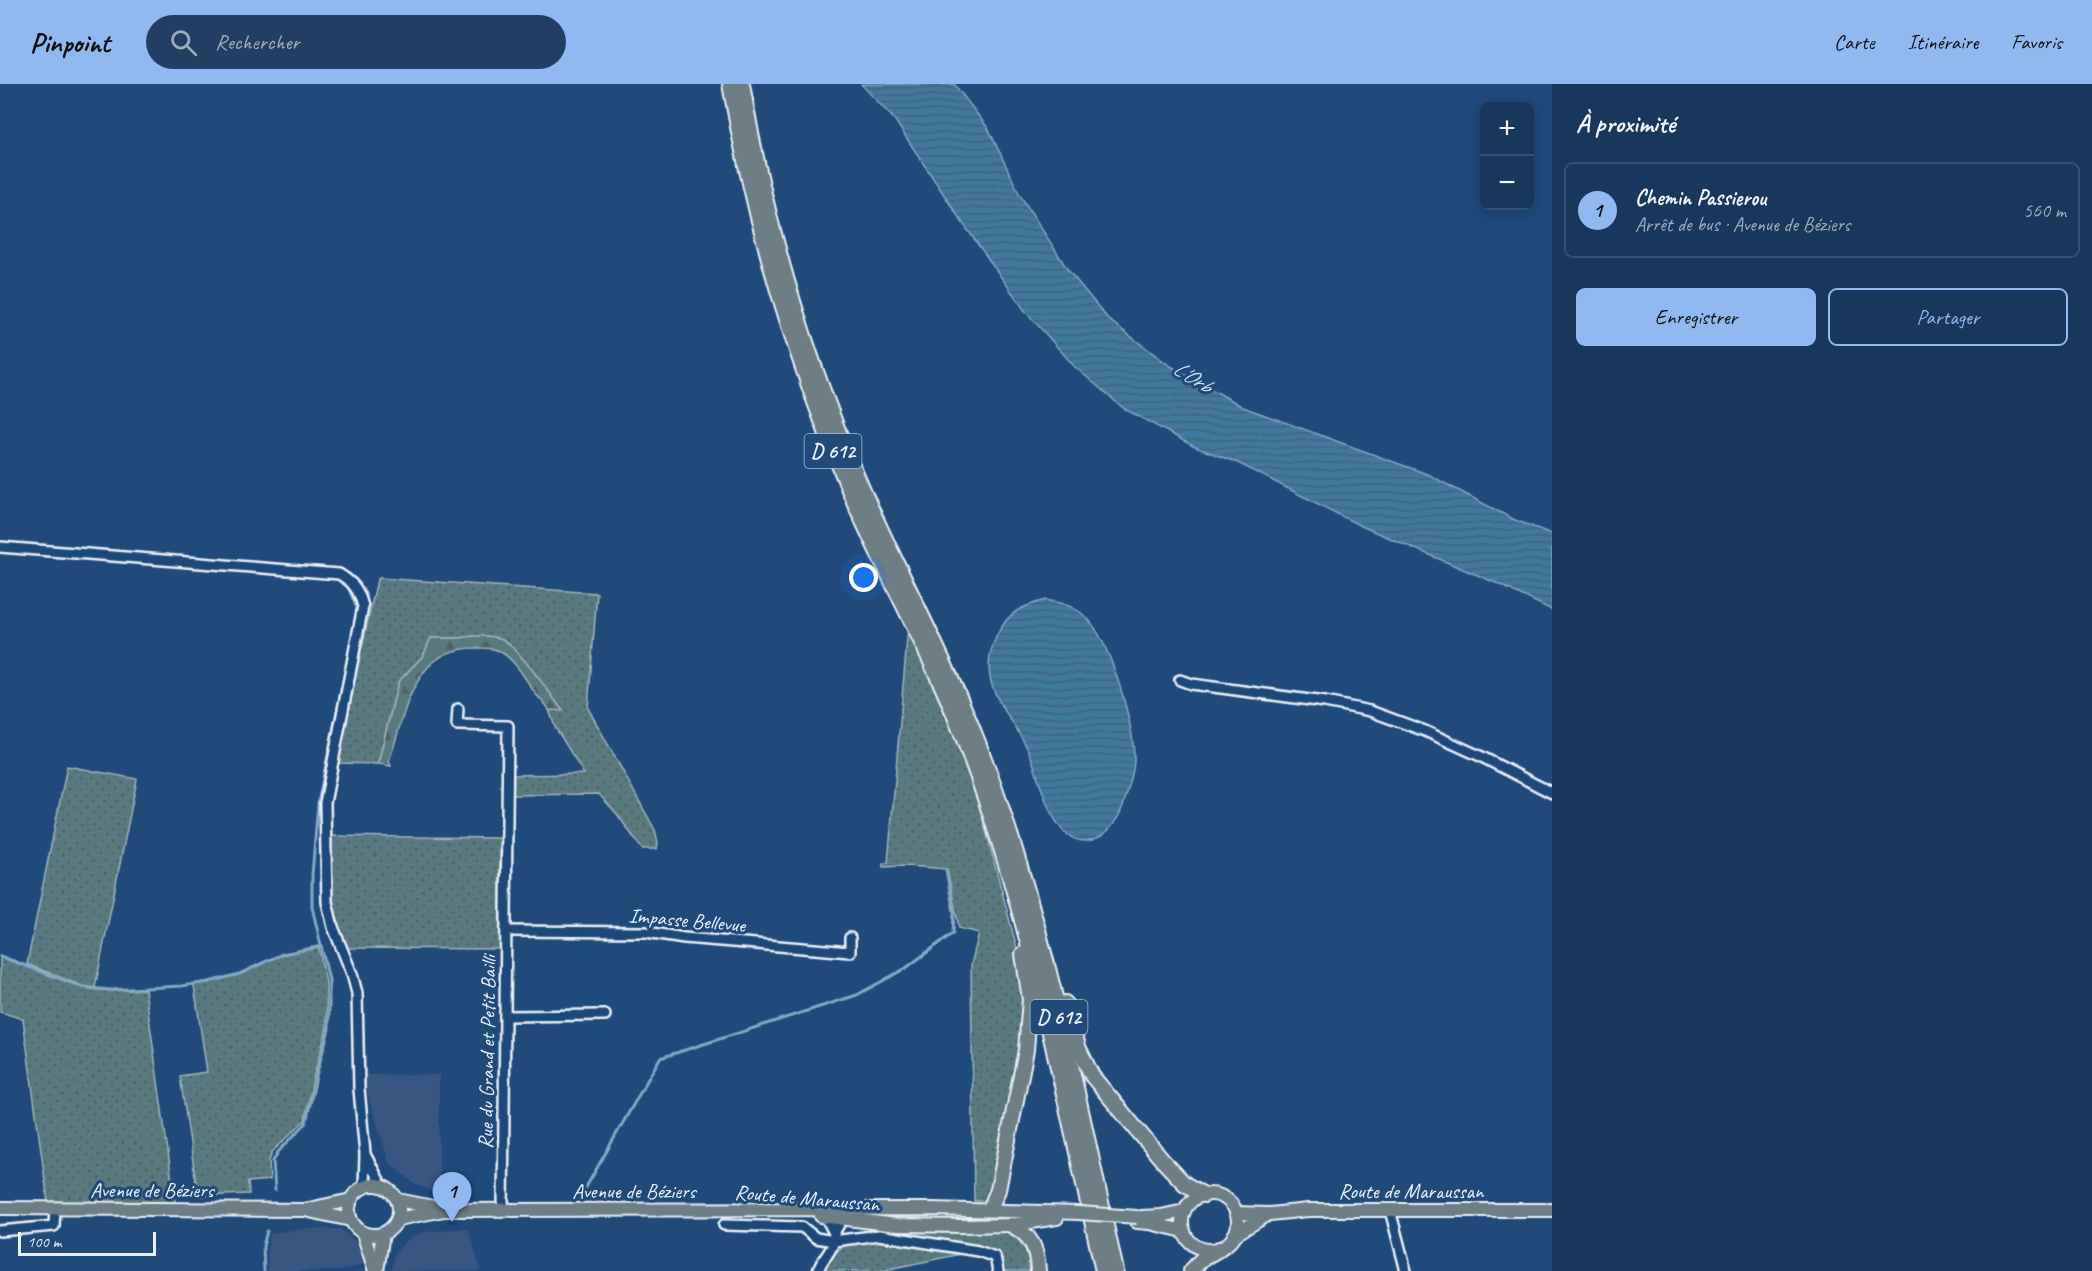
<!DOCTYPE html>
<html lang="fr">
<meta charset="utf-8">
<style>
body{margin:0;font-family:Caveat,sans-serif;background:#203f62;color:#f1f3f6}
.controls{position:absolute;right:18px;top:18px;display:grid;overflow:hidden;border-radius:9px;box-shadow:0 3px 15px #0003}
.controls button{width:54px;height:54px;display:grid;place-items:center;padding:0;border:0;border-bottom:2px solid #365272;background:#17385c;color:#f1f3f6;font:30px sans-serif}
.scale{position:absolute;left:18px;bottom:15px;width:138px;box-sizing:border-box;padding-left:6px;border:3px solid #e8f1f8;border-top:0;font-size:16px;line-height:21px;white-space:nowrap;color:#e8f1f8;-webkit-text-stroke:4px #1f4a7a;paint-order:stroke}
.you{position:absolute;left:864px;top:494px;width:21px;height:21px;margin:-15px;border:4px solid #fff;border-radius:50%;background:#1a73e8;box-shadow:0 0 0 9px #1a73e833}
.badge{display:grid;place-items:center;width:39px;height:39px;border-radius:50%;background:#90b9f0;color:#111;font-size:20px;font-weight:700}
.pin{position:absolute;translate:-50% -50px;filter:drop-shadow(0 2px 3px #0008)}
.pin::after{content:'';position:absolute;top:32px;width:21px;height:18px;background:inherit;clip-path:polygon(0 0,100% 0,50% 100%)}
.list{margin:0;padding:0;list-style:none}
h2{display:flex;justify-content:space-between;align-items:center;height:78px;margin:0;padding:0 24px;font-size:26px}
h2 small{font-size:20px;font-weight:400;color:#9eacbb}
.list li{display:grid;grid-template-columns:39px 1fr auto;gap:18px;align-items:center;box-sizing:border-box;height:96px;margin:0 12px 12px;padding:0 12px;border:2px solid #365272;border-radius:9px}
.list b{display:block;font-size:22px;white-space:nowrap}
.list p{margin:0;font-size:20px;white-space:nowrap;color:#9eacbb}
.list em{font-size:20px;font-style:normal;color:#9eacbb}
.actions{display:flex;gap:12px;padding:18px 24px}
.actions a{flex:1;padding:14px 0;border:2px solid #90b9f0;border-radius:9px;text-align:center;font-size:21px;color:#90b9f0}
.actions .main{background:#90b9f0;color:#111}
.icon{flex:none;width:33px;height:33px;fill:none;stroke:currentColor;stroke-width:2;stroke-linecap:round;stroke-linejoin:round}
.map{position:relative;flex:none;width:1552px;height:1187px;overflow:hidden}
header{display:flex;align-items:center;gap:36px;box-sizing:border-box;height:84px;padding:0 30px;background:#90b9f0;color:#111}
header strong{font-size:28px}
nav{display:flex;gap:33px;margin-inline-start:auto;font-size:21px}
.search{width:420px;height:54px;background:#203f62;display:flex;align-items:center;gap:15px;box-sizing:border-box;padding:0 21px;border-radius:33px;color:#9eacbb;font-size:22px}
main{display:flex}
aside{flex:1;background:#17385c}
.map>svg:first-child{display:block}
.built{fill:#375682}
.grass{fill:url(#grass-dots);stroke:#a0b6bc;stroke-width:1.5}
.forest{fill:url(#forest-firs);stroke:#a0b6bc;stroke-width:1.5}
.water{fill:url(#water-rules);stroke:#84a9c1;stroke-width:1.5}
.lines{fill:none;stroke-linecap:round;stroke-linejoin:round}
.stream{stroke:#84a9c1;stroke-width:3}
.minor-casing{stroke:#e8f1f8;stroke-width:14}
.major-casing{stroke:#e8f1f8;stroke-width:16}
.highway-casing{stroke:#e8f1f8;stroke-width:18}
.minor{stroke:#1f4a7a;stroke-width:9}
.major{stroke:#6d7e84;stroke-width:12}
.highway{stroke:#6d7e84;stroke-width:14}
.major-bridge-casing{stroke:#e8f1f8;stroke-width:16;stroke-linecap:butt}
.major-bridge{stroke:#6d7e84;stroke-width:12}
.labels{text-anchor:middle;stroke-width:6;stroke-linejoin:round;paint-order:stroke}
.shield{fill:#1f4a7a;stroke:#acbfd2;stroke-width:1.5}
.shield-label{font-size:20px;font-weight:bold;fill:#e8f1f8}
.street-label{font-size:21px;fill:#e8f1f8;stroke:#1f4a7a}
.water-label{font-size:22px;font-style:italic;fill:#cfdfea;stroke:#1f4a7a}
</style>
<header>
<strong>Pinpoint</strong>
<div class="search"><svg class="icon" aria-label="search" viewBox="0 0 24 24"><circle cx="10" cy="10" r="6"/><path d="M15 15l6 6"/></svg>Rechercher</div>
<nav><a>Carte</a><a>Itinéraire</a><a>Favoris</a></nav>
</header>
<main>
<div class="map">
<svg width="1552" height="1187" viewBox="0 0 1552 1187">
<defs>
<pattern id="grass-dots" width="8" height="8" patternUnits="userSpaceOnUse" patternTransform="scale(1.5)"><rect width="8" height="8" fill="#587a7f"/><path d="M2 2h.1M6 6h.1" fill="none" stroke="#4f6164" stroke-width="1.8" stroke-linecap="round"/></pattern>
<pattern id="forest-firs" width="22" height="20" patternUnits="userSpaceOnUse" patternTransform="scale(1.5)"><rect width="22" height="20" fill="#587a7f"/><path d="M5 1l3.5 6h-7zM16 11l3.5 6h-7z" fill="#4f6164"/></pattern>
<pattern id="water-rules" width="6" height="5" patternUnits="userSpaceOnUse" patternTransform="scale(1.5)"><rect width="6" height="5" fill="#41799d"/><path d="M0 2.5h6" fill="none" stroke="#446074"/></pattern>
</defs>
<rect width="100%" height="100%" fill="#1f4a7a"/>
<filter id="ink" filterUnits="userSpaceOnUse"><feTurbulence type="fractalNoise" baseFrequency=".0167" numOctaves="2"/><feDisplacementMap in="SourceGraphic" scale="12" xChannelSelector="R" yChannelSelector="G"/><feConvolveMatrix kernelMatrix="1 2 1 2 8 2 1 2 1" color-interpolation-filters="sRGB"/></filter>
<g filter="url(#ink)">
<g class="built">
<path d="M 362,991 L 439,991 L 439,1109 L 416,1101 L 389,1078 L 366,1005 L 363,1005 Z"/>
<path d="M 468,1144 L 481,1187 L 392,1187 L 394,1170 L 406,1157 L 422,1148 Z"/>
<path d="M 300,1145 L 340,1145 L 357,1159 L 364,1180 L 341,1187 L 268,1187 L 267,1168 L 270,1150 Z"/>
</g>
<g class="grass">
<path d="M 379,494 L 597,509 L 588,624 L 655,746 L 658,758 L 657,765 L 642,765 L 617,730 L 599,710 L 511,711 L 512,691 L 584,690 L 555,643 L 549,626 L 562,626 L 529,583 L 508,559 L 474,552 L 460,554 L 431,554 L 423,572 L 398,598 L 378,680 L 336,679 L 377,496 Z"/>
<path d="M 908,543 L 957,658 L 977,713 L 1022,883 L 1025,942 L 991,1117 L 974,1117 L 971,881 L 979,849 L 959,844 L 947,785 L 907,782 L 883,783 L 883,779 L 888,779 Z"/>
<path d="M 67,682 L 137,695 L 95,904 L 82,902 L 27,880 Z"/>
<path d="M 328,752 L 500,754 L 500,865 L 347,864 L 334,835 L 330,817 Z"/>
<path d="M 319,864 L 326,898 L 327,944 L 313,995 L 305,1036 L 272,1068 L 269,1077 L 270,1096 L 248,1098 L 249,1110 L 198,1112 L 180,992 L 207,988 L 194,901 L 242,890 L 271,875 L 289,869 Z"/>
<path d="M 0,873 L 89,905 L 112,907 L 145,905 L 175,1118 L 48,1118 L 23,935 L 0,928 Z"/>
<path d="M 874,1145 L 1001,1145 C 1021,1152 1028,1167 1031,1187 L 1001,1187 L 999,1181 L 1001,1177 L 995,1170 Z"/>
<path d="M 875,1154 L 970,1168 L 880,1187 L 822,1187 C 837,1161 846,1158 875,1154 Z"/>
</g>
<path class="forest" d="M 474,552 C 482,552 494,551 502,555 C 516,561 552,612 563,627 L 549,626 C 546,619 539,615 535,609 C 525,595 515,575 499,567 C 494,564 488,564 481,564 C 459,563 438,569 424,588 C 404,614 400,647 389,677 L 391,682 L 378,680 L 398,598 L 423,572 L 431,554 L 460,554 Z"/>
<g class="water">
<path d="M 861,0 L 954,0 L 988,44 L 1020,111 L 1068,186 L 1109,236 L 1169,281 L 1243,323 L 1427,390 L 1515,436 L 1552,450 L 1552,526 L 1496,499 L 1361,442 L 1238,379 L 1195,363 L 1123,324 L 1075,283 L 1026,228 L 962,138 L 894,35 Z"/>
<path d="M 1046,516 C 1062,519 1075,522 1087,534 C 1110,557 1136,645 1134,678 C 1133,693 1127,708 1123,722 C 1117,738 1105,756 1085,757 C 1053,758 1040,698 1032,675 C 1015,629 971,605 997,551 C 1009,527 1022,522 1046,516 Z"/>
</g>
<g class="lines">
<g class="stream">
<path d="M 348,503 L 358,527"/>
<path d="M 0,872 L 82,903 L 110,906 L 181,902 L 209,898 L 239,890 L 282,870 L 322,862"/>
<path d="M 275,1106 L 273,1077 L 278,1068 L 306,1039 L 317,988 L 329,945 L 329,896 L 312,823 L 312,791 L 318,719 L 352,554"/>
<path d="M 581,1117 L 581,1112 L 660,974 L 857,911 L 906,884 L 953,849 L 954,828 L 946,786"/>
<path d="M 264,1187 L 263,1162 L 267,1147"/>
</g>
<defs>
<g id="minor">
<path d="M 0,463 L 339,490 C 354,499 358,505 363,522 L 325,719 L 327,818 L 333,843 L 352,890 L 357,909 L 359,1005 L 365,1070 L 364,1103"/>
<path d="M 1180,596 L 1191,600 L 1325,618 L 1370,627 L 1425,647 L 1480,672 L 1552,709"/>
<path d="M 458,625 L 457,641 L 508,642 L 503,1126"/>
<path d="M 506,847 L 646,848 L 684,854 L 850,868 L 850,854"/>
<path d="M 505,932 L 605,931"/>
<path d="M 366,1072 L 382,1102"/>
<path d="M 1390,1126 L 1406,1187"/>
<path d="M 825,1132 L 834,1149 L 843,1134"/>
<path d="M 724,1141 L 802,1143 L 816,1154 L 834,1157 L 879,1151 L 978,1167 L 995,1173 L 998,1187"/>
<path d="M 0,1147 L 54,1142 L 55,1124"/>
<path d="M 818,1187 C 823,1171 835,1168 834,1149"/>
</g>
<g id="major">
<circle cx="374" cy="1126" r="25"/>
<circle cx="1210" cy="1138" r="28"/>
<path d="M 398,1116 L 438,1124"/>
<path d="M 0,1124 L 304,1126 L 351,1116"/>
<path d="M 309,1127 L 351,1136"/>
<path d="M 1236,1129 L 1270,1130 L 1308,1126 L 1552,1126"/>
<path d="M 821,1132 L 897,1141 L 961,1142 L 1011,1141 L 1057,1134"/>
<path d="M 1141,1133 L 1161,1132 L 1184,1127"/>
<path d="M 398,1135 L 444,1126 L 932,1125 L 1079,1129"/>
<path d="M 1137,1138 L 1149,1139 L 1184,1147"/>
<path d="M 363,1149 L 375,1187"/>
<path d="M 1234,1151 L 1269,1130"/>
<path d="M 377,1187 L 383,1150"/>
</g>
<g id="highway">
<path d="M 730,0 C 755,144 794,274 850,408 C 882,483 923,554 954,630 C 1026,809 1061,1000 1103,1187"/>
<path d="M 742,0 C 765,138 805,273 861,402 C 901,494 950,582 985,677 C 1046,842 1078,1016 1116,1187"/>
<path d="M 1065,919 L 1079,965 L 1092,992 L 1163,1077 L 1185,1100 L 1204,1111"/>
<path d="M 990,1125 L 998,1106 L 1026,966 L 1030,915 L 1023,870"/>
<path d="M 1011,1141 C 1032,1151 1037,1165 1038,1187"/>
<path d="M 1191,1187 L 1202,1175 L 1219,1165"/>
</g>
</defs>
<use href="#minor" class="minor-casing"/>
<use href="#major" class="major-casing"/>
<use href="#highway" class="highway-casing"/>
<use href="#minor" class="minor"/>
<use href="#major" class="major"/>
<use href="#highway" class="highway"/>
<defs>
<path id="major-bridge" d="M 1079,1129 L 1137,1133"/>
</defs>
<use href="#major-bridge" class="major-bridge-casing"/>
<use href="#major-bridge" class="major-bridge"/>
</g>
</g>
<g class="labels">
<g class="shield">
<rect x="804.5" y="350" width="57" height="34" rx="4.5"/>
<rect x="1030.5" y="916" width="57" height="34" rx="4.5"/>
</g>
<g class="shield-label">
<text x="833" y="374">D 612</text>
<text x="1059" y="940">D 612</text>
</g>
<g class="street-label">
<text transform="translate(687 836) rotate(5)" y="7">Impasse Bellevue</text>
<text transform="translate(487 968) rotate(-89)" y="7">Rue du Grand et Petit Bailli</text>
<text x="152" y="1113">Avenue de Béziers</text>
<text x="634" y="1114">Avenue de Béziers</text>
<text x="1411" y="1114">Route de Maraussan</text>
<text transform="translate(807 1114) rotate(5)" y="7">Route de Maraussan</text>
</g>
<g class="water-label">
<text transform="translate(1193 292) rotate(32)" y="8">L'Orb</text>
</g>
</g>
</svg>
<div class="controls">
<button>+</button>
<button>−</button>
</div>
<div class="scale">100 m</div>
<div class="you"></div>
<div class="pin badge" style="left:452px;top:1138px">1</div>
</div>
<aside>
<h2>À proximité<small></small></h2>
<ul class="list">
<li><span class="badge">1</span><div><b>Chemin Passierou</b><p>Arrêt de bus · Avenue de Béziers</p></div><em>560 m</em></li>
</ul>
<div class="actions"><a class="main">Enregistrer</a><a>Partager</a></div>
</aside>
</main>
